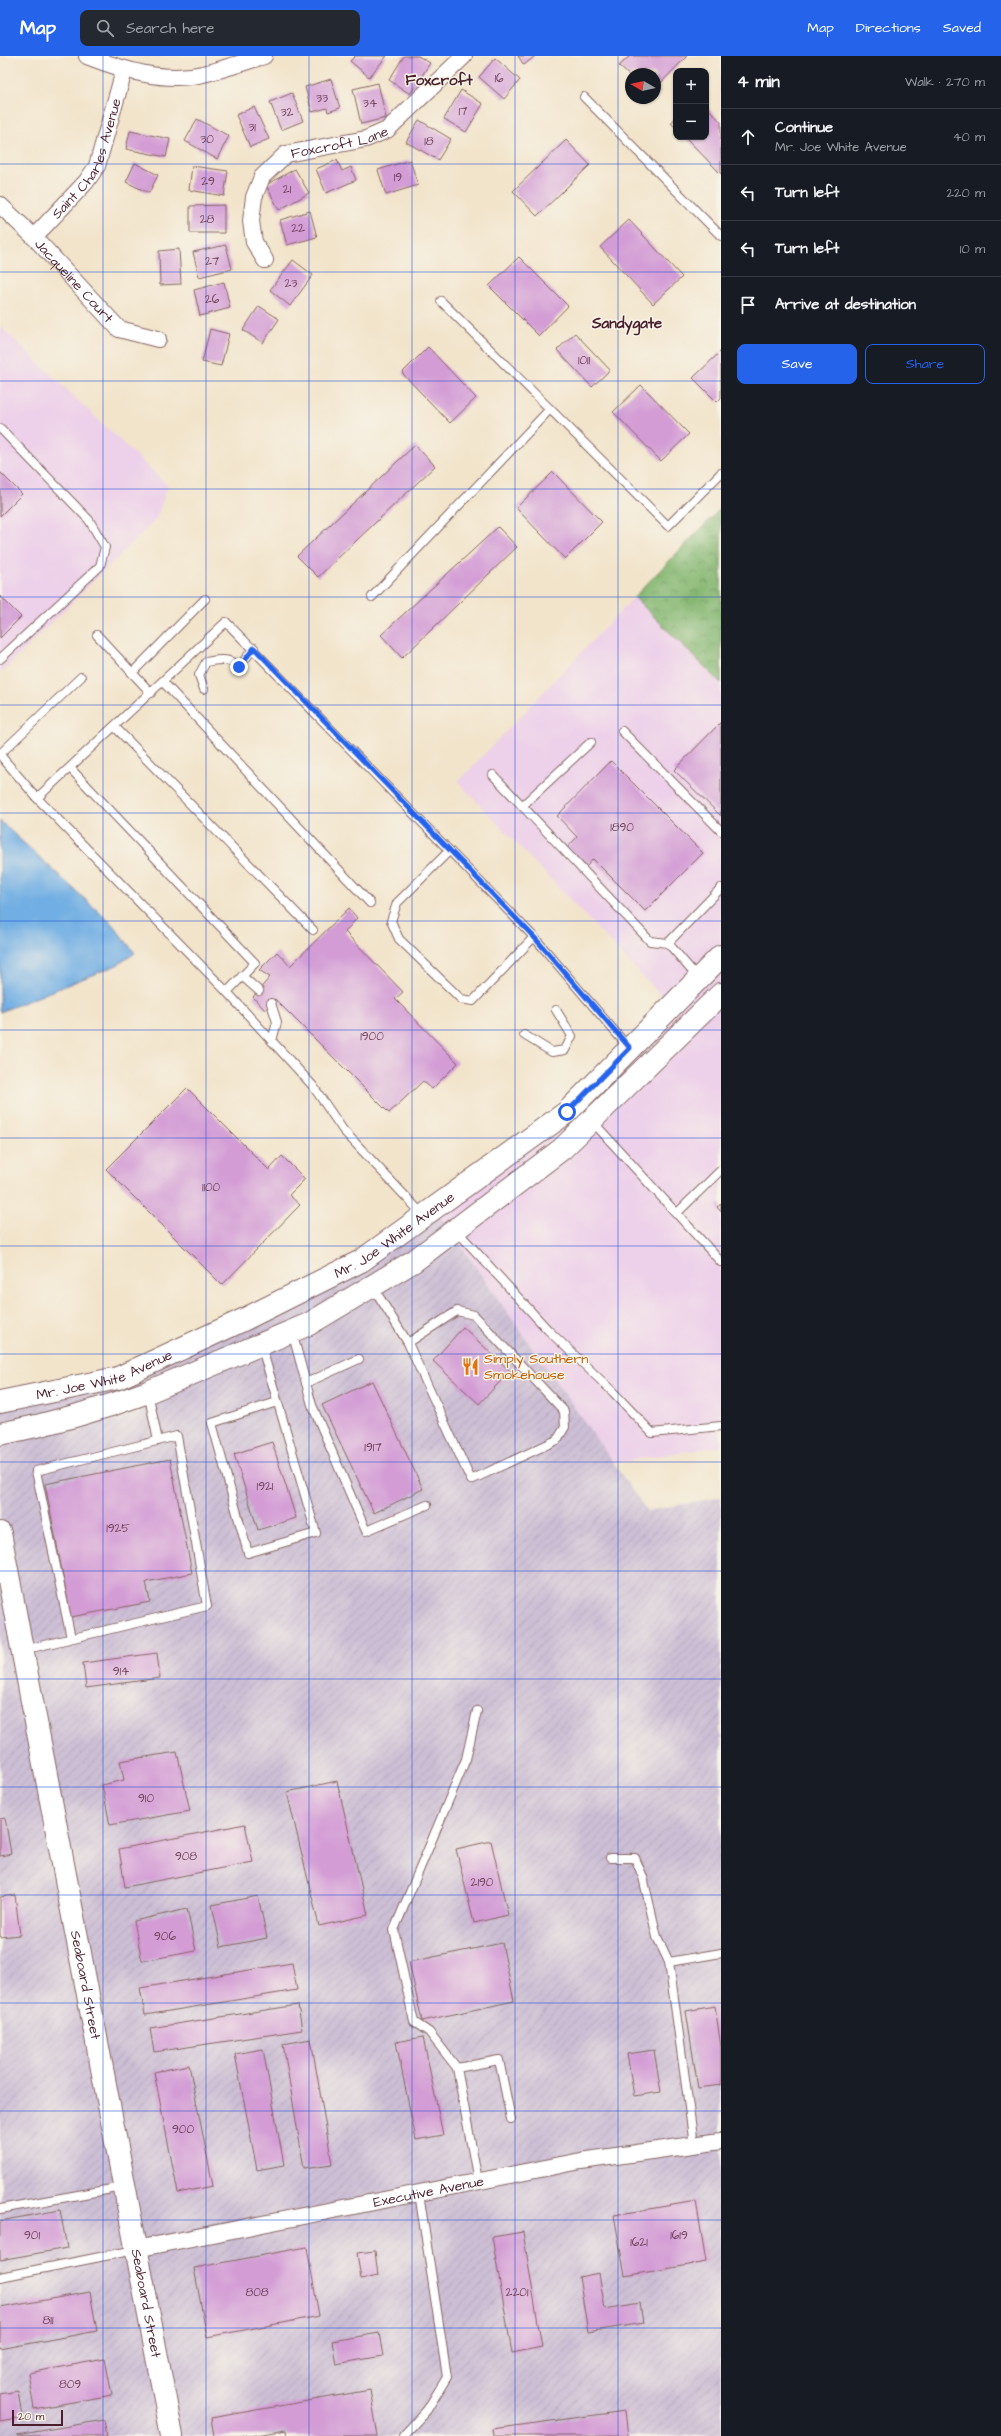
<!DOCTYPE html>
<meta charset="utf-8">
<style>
body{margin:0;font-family:"Architects Daughter",sans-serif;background:#242831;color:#f1f3f6}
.controls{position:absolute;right:12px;top:12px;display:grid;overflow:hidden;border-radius:8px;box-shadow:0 1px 3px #0004}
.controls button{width:36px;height:36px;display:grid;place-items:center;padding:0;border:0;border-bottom:1px solid #363941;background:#171b24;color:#f1f3f6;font:20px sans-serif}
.compass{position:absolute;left:625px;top:12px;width:36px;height:36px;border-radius:50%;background:#171b24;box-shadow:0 1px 3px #0004;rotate:279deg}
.scale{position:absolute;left:12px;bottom:10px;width:51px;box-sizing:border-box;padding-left:4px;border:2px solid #4a1f2b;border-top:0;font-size:11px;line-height:14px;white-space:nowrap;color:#4a1f2b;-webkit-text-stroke:3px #f7f3e8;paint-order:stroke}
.stop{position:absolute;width:12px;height:12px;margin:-9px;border:3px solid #2563eb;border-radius:50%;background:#fff}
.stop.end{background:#2563eb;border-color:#fff;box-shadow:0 1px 4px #0008}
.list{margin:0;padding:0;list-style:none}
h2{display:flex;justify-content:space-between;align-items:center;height:52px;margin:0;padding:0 16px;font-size:17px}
h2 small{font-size:13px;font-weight:400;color:#9ea1a6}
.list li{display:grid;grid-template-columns:26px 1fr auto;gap:12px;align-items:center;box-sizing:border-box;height:56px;padding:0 16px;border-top:1px solid #363941}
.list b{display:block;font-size:15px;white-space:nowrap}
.list p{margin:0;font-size:13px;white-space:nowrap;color:#9ea1a6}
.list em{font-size:13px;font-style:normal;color:#9ea1a6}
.actions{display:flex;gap:8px;padding:12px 16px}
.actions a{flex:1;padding:9px 0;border:1px solid #2563eb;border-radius:8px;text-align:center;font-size:14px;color:#2563eb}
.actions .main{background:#2563eb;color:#fff}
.icon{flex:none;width:22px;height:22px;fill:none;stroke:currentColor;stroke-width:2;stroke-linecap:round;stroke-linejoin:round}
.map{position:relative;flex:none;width:721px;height:2380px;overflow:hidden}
header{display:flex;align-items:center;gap:24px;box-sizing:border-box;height:56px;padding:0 20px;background:#2563eb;color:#fff}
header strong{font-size:19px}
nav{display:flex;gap:22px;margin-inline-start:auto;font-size:14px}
.search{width:280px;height:36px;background:#242831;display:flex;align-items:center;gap:10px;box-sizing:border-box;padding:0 14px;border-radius:8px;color:#9ea1a6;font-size:15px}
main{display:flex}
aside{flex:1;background:#171b24}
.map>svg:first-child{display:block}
.built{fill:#edd0e9}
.industrial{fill:url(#industrial-furrows)}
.forest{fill:url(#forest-crowns);stroke:#686c4e}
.water{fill:#71aee3;stroke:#5e6687}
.building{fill:#d39cd5}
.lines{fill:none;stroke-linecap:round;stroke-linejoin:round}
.lane-casing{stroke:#856463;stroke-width:10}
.street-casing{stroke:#856463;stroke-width:18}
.secondary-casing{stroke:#856463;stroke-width:24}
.lane{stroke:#fff;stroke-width:8}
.street{stroke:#fff;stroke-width:16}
.secondary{stroke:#fff;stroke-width:22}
.route{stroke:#2563eb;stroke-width:5}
.grid{fill:none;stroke:#1d4ed8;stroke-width:1;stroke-opacity:0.55}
.labels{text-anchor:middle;stroke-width:3;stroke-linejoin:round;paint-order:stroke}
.number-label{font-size:12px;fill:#6c3e56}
.street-label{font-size:14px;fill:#4a1f2b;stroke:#f7f3e8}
.food-label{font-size:14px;fill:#c56008;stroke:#f7f3e8;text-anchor:start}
.neighbourhood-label{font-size:15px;font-weight:bold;fill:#4a1f2b;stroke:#f7f3e8}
</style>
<header>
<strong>Map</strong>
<div class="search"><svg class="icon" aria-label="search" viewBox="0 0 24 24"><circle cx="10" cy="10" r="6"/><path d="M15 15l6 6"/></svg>Search here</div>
<nav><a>Map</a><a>Directions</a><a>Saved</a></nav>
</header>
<main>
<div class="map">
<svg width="721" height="2380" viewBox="0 0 721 2380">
<defs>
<pattern id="industrial-furrows" width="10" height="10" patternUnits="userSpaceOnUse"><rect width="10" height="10" fill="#ccbed4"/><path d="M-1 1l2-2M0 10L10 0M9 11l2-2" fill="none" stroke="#b1a3b6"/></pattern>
<pattern id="forest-crowns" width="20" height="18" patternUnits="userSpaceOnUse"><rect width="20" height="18" fill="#86b872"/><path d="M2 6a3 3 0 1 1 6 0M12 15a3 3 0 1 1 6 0" fill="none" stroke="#70955e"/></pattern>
</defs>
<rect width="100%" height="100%" fill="#f7f3e8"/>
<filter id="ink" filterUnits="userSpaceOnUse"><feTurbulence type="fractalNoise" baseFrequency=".025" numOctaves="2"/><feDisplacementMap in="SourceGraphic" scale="8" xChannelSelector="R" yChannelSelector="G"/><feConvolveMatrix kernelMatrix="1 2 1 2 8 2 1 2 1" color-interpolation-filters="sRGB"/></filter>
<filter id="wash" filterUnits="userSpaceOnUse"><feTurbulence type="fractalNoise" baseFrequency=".012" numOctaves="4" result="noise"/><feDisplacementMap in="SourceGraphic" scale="16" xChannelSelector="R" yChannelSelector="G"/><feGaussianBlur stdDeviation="0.9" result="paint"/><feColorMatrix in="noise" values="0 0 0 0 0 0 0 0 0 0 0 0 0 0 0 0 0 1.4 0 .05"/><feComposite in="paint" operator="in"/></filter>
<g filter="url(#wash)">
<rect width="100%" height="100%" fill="#f2e4cb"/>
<g class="built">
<path d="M 0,270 L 168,430 L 156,463 L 0,618 Z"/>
<path d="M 634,541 L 721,625 L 721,1390 L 613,1407 L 434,1152 L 567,1056 L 671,950 L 458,726 Z"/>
</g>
<path class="industrial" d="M 434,1152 L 647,1455 L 721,1441 L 721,1671 L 719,1671 L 721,1678 L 721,2380 L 0,2380 L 0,1350 L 24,1348 L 243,1264 Z"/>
<path class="forest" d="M 721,452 L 721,627 L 634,541 Z"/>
<path class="water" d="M 0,765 L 113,869 L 135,897 L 117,909 L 0,956 Z"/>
<g id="blocks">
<g class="building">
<path d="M 355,0 L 387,0 L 369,21 L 350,5 Z"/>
<path d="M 404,0 L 418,0 L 430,7 L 410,38 L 389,24 Z"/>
<path d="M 518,0 L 535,0 L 524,9 Z"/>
<path d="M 630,0 L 687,0 L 655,33 L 655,18 L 631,18 L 631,21 L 619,10 Z"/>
<path d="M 495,2 L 520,24 L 504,43 L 479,21 Z"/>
<path d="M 331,23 L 340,52 L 328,56 L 327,52 L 312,56 L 305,31 Z"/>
<path d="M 378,27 L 386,62 L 361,68 L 353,33 Z"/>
<path d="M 461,34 L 483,48 L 466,76 L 444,63 Z"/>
<path d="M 292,37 L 303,65 L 281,74 L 270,46 Z"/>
<path d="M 706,50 L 721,66 L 721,118 L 685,81 L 706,81 Z"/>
<path d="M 254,51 L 269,83 L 250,91 L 236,59 Z"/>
<path d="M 676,61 L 676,72 L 671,67 Z"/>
<path d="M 197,63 L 229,80 L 217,103 L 185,85 Z"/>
<path d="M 419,64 L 451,83 L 438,104 L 406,86 Z"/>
<path d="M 130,75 L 170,83 L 166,101 L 126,93 Z"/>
<path d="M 566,84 L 590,109 L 537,160 L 513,135 Z"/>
<path d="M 337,104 L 342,115 L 351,111 L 356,124 L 326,137 L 316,113 Z"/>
<path d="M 410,104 L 418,129 L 386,139 L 378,114 Z"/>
<path d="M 135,107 L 158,119 L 149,137 L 126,126 Z"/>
<path d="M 192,110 L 228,115 L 224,140 L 189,134 Z"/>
<path d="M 295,113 L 309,137 L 279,154 L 266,129 Z"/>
<path d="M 224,149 L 224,177 L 190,177 L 190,150 Z"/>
<path d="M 310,155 L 317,181 L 287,189 L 280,164 Z"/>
<path d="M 629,164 L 682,221 L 653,248 L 600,191 Z"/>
<path d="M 226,189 L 232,213 L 199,221 L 193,196 Z"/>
<path d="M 179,193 L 181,228 L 160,229 L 159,195 Z"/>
<path d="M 519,201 L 568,250 L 539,280 L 489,230 Z"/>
<path d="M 293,204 L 313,219 L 290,250 L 270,234 Z"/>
<path d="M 224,226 L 230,252 L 200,260 L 194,234 Z"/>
<path d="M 259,250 L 279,263 L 263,287 L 243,274 Z"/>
<path d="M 210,273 L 229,278 L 221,310 L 202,306 Z"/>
<path d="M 575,277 L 610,314 L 592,331 L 557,294 Z"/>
<path d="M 428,291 L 476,342 L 450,367 L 402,317 Z"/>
<path d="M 721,295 L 721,342 L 717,346 L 693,322 Z"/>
<path d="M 641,329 L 689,378 L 661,405 L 613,356 Z"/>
<path d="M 415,389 L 435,410 L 318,521 L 297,500 Z"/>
<path d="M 0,416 L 22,438 L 0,460 Z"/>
<path d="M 553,416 L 602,466 L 565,503 L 516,452 Z"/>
<path d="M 498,471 L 517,491 L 402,602 L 381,579 Z"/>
<path d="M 0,540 L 21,561 L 0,582 Z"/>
<path d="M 721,666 L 721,760 L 674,714 Z"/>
<path d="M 611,705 L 703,797 L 645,855 L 593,803 L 586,811 L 567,792 L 577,781 L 557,760 Z"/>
<path d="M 349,852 L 357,862 L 345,876 L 403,936 L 395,943 L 458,1007 L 432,1033 L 423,1025 L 389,1057 L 275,943 L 265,954 L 253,941 L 270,921 L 259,914 L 277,896 L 290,910 Z"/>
<path d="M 187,1032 L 269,1114 L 282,1100 L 305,1123 L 289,1139 L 300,1149 L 222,1229 L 106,1113 Z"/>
<path d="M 721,1148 L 721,1156 L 717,1151 Z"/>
<path d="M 463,1271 L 510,1315 L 479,1348 L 433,1305 Z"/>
<path d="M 372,1325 L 423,1433 L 374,1457 L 322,1349 Z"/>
<path d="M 272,1386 L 296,1462 L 258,1474 L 234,1398 Z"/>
<path d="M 170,1403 L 192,1517 L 146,1526 L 150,1546 L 71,1561 L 45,1428 Z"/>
<path d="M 157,1597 L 160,1622 L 86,1632 L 83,1607 Z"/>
<path d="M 177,1696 L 190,1755 L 110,1769 L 102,1729 L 124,1724 L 120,1705 Z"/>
<path d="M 337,1725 L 368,1859 L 319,1870 L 287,1736 Z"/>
<path d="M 5,1762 L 11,1798 L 0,1800 L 0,1763 Z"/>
<path d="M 245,1768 L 253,1806 L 125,1831 L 119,1793 Z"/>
<path d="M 491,1785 L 508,1859 L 474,1867 L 456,1793 Z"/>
<path d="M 15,1839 L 20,1879 L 0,1881 L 0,1841 Z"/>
<path d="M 258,1840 L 267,1882 L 221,1891 L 212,1849 Z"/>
<path d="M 187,1853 L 196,1895 L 142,1905 L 134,1865 Z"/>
<path d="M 502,1887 L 514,1945 L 422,1965 L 409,1906 Z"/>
<path d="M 292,1907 L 297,1934 L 145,1959 L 140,1932 Z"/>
<path d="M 298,1949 L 302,1974 L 154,1996 L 150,1972 Z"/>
<path d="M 715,1950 L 721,1991 L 721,2029 L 698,2032 L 686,1955 Z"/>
<path d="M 423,1981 L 443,2079 L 416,2084 L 396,1986 Z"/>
<path d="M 311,1983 L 332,2108 L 304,2112 L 283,1988 Z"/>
<path d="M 263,1993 L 284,2109 L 257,2114 L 235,1998 Z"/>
<path d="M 654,1994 L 661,2036 L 634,2040 L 627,1998 Z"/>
<path d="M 189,2009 L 213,2130 L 178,2137 L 154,2016 Z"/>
<path d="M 696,2145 L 706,2206 L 625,2220 L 614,2159 Z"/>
<path d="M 60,2154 L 67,2192 L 0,2204 L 0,2165 Z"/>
<path d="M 523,2176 L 542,2291 L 512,2297 L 492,2181 Z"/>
<path d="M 307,2191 L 319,2260 L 207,2281 L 194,2212 Z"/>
<path d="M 375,2195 L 378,2220 L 361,2223 L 357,2197 Z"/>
<path d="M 599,2217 L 605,2253 L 640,2247 L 643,2267 L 588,2276 L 579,2221 Z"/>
<path d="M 90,2236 L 97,2275 L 0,2293 L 0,2252 Z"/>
<path d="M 379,2277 L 383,2300 L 336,2308 L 332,2285 Z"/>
<path d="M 105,2303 L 112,2339 L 34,2353 L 28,2317 Z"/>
<path d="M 370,2334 L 378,2380 L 287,2380 L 286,2374 L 251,2380 L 214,2380 L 211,2362 Z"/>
<path d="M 18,2335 L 22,2361 L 0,2365 L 0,2338 Z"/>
<path d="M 625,2355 L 628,2380 L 493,2380 L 492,2373 Z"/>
<path d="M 104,2364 L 107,2380 L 17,2380 L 17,2379 Z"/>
</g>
</g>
</g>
<g filter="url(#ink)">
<use href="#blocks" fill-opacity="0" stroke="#856463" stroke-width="1"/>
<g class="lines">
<defs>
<g id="lane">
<path d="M 584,41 L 721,180"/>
<path d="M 441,245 L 668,470 L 721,417"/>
<path d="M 0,372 L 89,464 L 105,491 L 100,510 L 0,603"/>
<path d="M 372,541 L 550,353"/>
<path d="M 97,579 L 151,637"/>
<path d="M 132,617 L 205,543"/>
<path d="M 163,626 L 370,847"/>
<path d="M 204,633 L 199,619 L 206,606 C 219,603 229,602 239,611 L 254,592"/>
<path d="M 115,671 L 313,874"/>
<path d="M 622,675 L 721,775"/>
<path d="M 0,698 L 81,621"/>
<path d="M 0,699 L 37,742 L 226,566 L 534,881 L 629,992"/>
<path d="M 70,712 L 255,907 L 227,936"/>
<path d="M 493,719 L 650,885 L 668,887"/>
<path d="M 37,742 L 227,936 L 313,1030 L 343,1074 L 423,1159"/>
<path d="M 522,750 L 591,686"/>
<path d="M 449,795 L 397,847 L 391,865 L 399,883 L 461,943 L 473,945 L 534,881"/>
<path d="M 242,920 L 259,935"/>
<path d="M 698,922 L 668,887 L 721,832"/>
<path d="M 271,947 L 277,966 L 272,985"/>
<path d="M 524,979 L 552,996 L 565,994 L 572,980 L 556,954"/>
<path d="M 592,1065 L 721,1206"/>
<path d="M 676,1158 L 721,1114"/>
<path d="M 456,1174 L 548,1274 L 613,1336 L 652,1377 L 721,1370"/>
<path d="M 373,1231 L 408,1287 L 471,1424 L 557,1384 L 565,1371 L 564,1355 L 474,1259 L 457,1255 L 408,1287"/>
<path d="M 292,1276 L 312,1349 L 366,1475 L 427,1449"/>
<path d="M 261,1289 L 316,1477 L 248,1497 L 212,1367 L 277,1346"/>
<path d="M 306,1327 L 359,1303"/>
<path d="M 148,1336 L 158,1385"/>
<path d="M 23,1594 L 207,1550 L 177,1380 L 36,1415 L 71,1582"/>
<path d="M 610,1802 L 635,1802 L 643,1821 L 657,1881 L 669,1906"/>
<path d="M 457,2012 L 429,1976 L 414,1966 L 394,1874 L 466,1703 L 477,1655"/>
<path d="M 694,2088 L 669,1906 L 721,1897"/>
<path d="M 478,2125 L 457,2012 L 499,2004 L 511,2063"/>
<path d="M 0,2153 L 123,2131"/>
<path d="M 0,2221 L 135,2194"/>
<path d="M 403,2380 L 427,2354 L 447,2321 L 419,2137"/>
</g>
<g id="street">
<path d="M 87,0 C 123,14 163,27 203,18 C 224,13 244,6 264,0"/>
<path id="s1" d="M 0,149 L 34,181 L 119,273 L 158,283"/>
<path id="s2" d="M 34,181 L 86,126 L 97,110 L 124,15"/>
<path id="s3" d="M 265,204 L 254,186 L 251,165 L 254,141 L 262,121 L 286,98 L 366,83 L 387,74 L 464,0"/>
<path id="s4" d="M 136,2193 L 581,2105 L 721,2085"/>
</g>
<g id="secondary">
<path id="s5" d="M 0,1346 L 118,1322 L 243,1264 L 361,1205 L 567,1056 L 721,900"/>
<path d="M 0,1378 C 50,1368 100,1354 148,1336 L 309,1268 L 414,1205 L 562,1093 L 721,938"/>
<path id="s6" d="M 0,1477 L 172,2380"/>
</g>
</defs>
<use href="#lane" class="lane-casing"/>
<use href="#street" class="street-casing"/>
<use href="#secondary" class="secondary-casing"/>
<use href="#lane" class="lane"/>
<use href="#street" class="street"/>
<use href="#secondary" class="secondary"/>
</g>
</g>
<g class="lines" filter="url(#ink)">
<path class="route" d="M 239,611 L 254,592 L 534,881 L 630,992 L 567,1056"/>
</g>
<path class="grid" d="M 103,0 L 103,2380M 206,0 L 206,2380M 309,0 L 309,2380M 412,0 L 412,2380M 515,0 L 515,2380M 618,0 L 618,2380M 0,108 L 721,108M 0,216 L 721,216M 0,325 L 721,325M 0,433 L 721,433M 0,541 L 721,541M 0,649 L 721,649M 0,757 L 721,757M 0,865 L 721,865M 0,974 L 721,974M 0,1082 L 721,1082M 0,1190 L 721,1190M 0,1298 L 721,1298M 0,1406 L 721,1406M 0,1515 L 721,1515M 0,1623 L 721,1623M 0,1731 L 721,1731M 0,1839 L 721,1839M 0,1947 L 721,1947M 0,2055 L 721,2055M 0,2164 L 721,2164M 0,2272 L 721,2272"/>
<defs>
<symbol id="restaurant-bare" viewBox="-9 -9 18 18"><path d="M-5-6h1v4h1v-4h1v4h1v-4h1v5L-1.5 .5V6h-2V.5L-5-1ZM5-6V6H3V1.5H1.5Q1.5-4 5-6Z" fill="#e8710a" stroke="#f7f3e8" stroke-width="2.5" paint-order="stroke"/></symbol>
</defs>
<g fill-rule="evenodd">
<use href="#restaurant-bare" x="458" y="1298" width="25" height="25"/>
</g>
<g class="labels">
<g class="number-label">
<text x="499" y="26">16</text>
<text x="322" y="46">33</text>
<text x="370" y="51">34</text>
<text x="463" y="59">17</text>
<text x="287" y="60">32</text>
<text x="252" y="75">31</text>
<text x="207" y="87">30</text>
<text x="429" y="89">18</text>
<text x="398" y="125">19</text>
<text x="208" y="129">29</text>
<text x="287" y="137">21</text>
<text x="207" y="167">28</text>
<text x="298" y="176">22</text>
<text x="212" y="209">27</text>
<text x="291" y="231">23</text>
<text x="212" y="247">26</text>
<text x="584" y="308">1011</text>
<text x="622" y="775">1890</text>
<text x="372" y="984">1900</text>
<text x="211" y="1135">1100</text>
<text x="373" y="1395">1917</text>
<text x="265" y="1434">1921</text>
<text x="118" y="1476">1925</text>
<text x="121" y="1619">914</text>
<text x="146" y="1746">910</text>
<text x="186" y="1804">908</text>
<text x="482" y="1830">2190</text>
<text x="165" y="1884">906</text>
<text x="183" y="2077">900</text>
<text x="32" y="2183">901</text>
<text x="679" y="2183">1619</text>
<text x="639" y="2190">1621</text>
<text x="257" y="2240">808</text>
<text x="517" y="2240">2201</text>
<text x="48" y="2268">811</text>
<text x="70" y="2332">809</text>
</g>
<g class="street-label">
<text dy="5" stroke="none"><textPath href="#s3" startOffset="176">Foxcroft Lane</textPath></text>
<text dy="5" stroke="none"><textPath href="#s2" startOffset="97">Saint Charles Avenue</textPath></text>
<text dy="5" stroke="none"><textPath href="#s1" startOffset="106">Jacqueline Court</textPath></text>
<text dy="5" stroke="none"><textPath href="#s5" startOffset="432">Mr. Joe White Avenue</textPath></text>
<text dy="5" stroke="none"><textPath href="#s5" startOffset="108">Mr. Joe White Avenue</textPath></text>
<text dy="5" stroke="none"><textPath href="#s6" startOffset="460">Seaboard Street</textPath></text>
<text dy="5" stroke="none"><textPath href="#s4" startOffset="298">Executive Avenue</textPath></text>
<text dy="5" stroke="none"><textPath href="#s6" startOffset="784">Seaboard Street</textPath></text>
</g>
<g class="food-label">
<text x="484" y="1307">Simply Southern<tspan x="484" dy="16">Smokehouse</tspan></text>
</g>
<g class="neighbourhood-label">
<text x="439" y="29">Foxcroft</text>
<text x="627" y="272">Sandygate</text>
</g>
</g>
</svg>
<div class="controls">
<button>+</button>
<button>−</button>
</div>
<svg class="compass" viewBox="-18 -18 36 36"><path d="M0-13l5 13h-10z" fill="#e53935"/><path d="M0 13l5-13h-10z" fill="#9ea1a6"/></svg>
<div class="scale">20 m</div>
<div class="stop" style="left:567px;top:1056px"></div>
<div class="stop end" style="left:239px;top:611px"></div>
</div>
<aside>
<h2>4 min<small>Walk · 270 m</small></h2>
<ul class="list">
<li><svg class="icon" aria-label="ahead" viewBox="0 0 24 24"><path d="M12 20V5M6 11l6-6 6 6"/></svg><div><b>Continue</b><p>Mr. Joe White Avenue</p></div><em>40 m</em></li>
<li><svg class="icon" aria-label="left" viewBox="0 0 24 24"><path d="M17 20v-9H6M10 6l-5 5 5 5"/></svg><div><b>Turn left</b></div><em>220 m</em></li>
<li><svg class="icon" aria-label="left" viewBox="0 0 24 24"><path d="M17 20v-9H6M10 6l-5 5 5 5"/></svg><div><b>Turn left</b></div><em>10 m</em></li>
<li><svg class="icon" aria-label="arrive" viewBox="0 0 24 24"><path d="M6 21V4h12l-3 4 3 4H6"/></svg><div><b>Arrive at destination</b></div></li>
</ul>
<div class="actions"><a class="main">Save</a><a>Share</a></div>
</aside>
</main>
